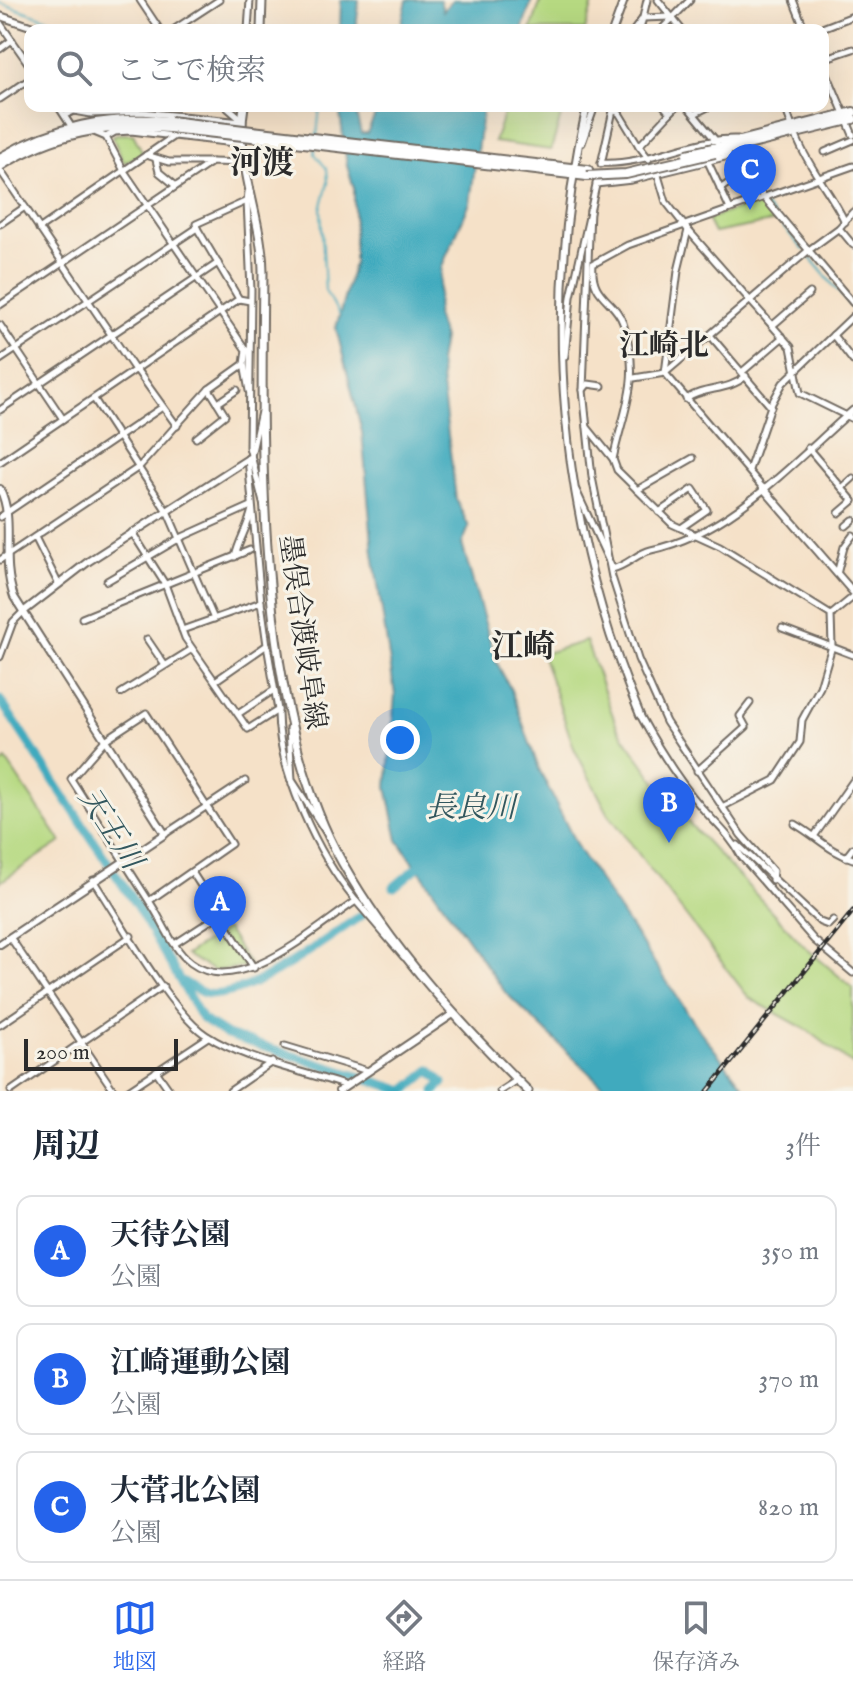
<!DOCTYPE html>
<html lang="ja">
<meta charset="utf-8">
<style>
body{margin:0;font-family:"IM FELL English","Noto Serif JP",serif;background:#f2f2f3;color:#1f2937}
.scale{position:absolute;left:24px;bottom:20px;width:154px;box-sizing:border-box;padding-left:8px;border:4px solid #2b2b2b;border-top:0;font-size:22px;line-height:28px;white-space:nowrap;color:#2b2b2b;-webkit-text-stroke:6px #f7f3e8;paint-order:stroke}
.you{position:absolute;left:400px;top:740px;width:28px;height:28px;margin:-20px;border:6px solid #fff;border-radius:50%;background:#1a73e8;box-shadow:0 0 0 12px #1a73e833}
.badge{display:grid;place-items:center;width:52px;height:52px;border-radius:50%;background:#2563eb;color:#fff;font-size:26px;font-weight:700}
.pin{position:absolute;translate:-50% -66px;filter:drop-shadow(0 2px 4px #0008)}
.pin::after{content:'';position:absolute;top:42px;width:28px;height:24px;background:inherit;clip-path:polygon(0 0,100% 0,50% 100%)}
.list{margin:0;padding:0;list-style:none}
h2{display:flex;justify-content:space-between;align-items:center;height:104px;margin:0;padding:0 32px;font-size:34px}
h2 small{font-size:26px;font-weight:400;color:#747a83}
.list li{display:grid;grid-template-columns:52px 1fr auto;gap:24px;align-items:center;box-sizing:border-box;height:112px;margin:0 16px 16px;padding:0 16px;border:2px solid #e0e1e3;border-radius:16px}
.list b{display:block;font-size:30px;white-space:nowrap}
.list p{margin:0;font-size:26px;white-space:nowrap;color:#747a83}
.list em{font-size:26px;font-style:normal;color:#747a83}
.icon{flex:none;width:44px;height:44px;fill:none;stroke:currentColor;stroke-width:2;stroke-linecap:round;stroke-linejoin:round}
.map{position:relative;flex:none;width:853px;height:1091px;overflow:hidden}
.search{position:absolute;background:#fff;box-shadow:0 8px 32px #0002;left:24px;right:24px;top:24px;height:88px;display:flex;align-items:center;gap:20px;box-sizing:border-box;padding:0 28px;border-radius:16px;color:#747a83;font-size:30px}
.sheet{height:488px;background:#fff}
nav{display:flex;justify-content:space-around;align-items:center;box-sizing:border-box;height:112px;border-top:2px solid #e0e1e3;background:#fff;font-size:22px;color:#747a83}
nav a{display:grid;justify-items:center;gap:4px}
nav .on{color:#2563eb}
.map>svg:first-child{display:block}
.green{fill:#b6d981;stroke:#708256;stroke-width:2}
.water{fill:#3faabe;stroke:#356a74;stroke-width:2}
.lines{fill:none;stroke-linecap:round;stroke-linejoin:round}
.stream{stroke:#3faabe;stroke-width:2}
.river{stroke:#3faabe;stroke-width:9}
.minor-casing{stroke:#726b62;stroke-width:9}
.tertiary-casing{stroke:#726b62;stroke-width:10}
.secondary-casing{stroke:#726b62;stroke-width:11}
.primary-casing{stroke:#726b62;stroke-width:12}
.minor{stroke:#fff;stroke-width:5}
.tertiary{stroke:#fff;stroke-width:6}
.secondary{stroke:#fff;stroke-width:7}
.primary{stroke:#fff;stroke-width:8}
.rail-casing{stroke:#2b2b2b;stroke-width:5}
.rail{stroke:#f7f3e8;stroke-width:2;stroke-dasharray:6;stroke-linecap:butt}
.primary-bridge-casing{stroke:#726b62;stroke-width:12;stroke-linecap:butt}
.primary-bridge{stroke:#fff;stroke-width:8}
.labels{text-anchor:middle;stroke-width:6;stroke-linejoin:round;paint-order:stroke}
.street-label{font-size:28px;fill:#2b2b2b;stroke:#f7f3e8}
.neighbourhood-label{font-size:30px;font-weight:bold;fill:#2b2b2b;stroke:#f7f3e8}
.water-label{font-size:30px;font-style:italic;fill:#32575e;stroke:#f7f3e8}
.quarter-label{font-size:32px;font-weight:bold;fill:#2b2b2b;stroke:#f7f3e8}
</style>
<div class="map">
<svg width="853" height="1091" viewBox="0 0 853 1091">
<rect width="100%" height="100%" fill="#f7f3e8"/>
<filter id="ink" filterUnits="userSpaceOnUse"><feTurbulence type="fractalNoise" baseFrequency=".0125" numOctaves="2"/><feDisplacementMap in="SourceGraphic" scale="16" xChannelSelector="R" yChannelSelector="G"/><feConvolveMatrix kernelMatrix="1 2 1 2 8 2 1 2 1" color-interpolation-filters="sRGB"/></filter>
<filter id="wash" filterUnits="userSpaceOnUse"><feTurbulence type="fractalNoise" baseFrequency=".006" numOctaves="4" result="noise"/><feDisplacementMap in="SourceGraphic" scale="32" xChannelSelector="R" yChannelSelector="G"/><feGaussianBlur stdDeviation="1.8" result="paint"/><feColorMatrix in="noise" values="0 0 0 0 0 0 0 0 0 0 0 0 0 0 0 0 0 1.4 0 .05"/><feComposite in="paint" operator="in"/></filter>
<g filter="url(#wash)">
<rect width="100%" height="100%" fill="#f5e1c8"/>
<g class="green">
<path d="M 541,0 L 594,0 L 585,30 L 531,30 Z"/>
<path d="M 506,106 L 564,106 L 551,150 L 494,142 Z"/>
<path d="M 117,134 L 133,134 L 143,153 L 124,163 L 112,136 Z"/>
<path d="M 760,202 L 776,221 L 714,233 L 707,219 Z"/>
<path d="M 586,641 L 617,727 L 673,806 L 806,948 L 853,988 L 853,1065 L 809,1031 L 749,998 L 653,873 L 608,813 L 574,748 L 542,654 Z"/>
<path d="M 6,760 L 61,842 L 0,882 L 0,765 Z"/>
<path d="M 226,929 L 250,966 L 214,971 L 186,955 Z"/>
</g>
<g class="water">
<path d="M 341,0 L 359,0 L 356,30 L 340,30 Z"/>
<path d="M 407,0 L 440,0 L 443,11 L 452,0 L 532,0 L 522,30 L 400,30 Z"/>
<path d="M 339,106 L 354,106 L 361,133 L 367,133 L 379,106 L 483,106 L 470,203 L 442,266 L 436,315 L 443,338 L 439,362 L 456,499 L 469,527 L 462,544 L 496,661 L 511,690 L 539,769 L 579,850 L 700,1031 L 747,1091 L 608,1091 L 505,992 L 398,840 L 387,787 L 395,695 L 373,553 L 362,432 L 336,328 L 354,262 L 354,188 L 347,166 Z"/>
</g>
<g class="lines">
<g class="stream">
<path d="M 0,3 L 82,30"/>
<path d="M 683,106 L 706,132"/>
<path d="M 317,136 L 320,106"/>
<path d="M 315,147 L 315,154 L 327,169 L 328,183 L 321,209 L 325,291 L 339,314"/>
<path d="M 730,163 L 756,196"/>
<path d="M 760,201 L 804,250"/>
<path d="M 808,255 L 853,309"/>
</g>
<g class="river">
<path d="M 0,700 L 138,908 L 202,1019 L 227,1035 L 405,1091"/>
<path d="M 394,887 L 425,861"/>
<path d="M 182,981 C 189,985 196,990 204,993 C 242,1005 330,936 362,915"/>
<path d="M 405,1091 L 430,1070 L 443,1083 L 435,1091"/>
</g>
</g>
</g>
<g filter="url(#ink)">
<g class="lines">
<defs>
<g id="minor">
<path d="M 140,0 L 160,30"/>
<path d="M 658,0 L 682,30"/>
<path d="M 793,0 L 805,30"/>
<path d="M 0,23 L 30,66"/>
<path d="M 173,30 L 219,0"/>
<path d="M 248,30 L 250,0"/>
<path d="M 634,30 L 643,18 L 671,17"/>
<path d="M 640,30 L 647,0"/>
<path d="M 661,30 L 690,0"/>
<path d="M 817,30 L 853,16"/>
<path d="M 0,49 L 12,40"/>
<path d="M 823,59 L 853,49"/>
<path d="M 823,64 L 853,135"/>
<path d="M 0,99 L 30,79"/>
<path d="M 58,106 L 71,126"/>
<path d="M 687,106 L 717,142"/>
<path d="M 785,106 L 792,127"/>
<path d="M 613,110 L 619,113 L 639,146"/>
<path d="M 670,113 L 677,106"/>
<path d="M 694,114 L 710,106"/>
<path d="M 65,115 L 74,111 L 91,114 L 142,112 L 242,122"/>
<path d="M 106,137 L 115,132 L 131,131 L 243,144"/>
<path d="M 797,138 C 809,169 831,192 845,222"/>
<path d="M 582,143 L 595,106"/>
<path d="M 725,151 L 853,303"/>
<path d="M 825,152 L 853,140"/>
<path d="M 146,155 L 169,162 L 211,162"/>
<path d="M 649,159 L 639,146 L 670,113 L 664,106"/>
<path d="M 156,160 L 159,172 L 176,186"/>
<path d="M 708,162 L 730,209"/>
<path d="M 601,163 C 647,166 692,137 738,139"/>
<path d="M 601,164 L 614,106"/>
<path d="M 0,170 L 135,370 L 0,462"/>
<path d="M 657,172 L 666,202 L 688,230 L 678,271 L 665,373 L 763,488"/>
<path d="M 596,184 L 632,180 L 729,156"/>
<path d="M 720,189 L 736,178"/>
<path d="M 247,201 L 251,290 L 249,447 L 264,507"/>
<path d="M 590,210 L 583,390 L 592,477 L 612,577 L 638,659 L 666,722 L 741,835 L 773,871 L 772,880"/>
<path d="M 0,224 L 25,207"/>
<path d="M 197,228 L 239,299"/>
<path d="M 839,228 L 853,245"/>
<path d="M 39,229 L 174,136"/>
<path d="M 688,230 L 791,347 L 800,393 L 853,419"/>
<path d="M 0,305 L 212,162 L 246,163"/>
<path d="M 0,325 L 63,419"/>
<path d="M 773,325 L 810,293"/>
<path d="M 710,335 L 771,407"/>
<path d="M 833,335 L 853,361"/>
<path d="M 565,356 L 571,297 L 597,181"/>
<path d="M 0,360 L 197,228 L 196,224 L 247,201 L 248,192"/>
<path d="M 244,364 L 249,391"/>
<path d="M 136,369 L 177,426"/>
<path d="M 135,370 L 239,299 L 250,301"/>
<path d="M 742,372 L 783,337"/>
<path d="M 634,378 L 665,373 L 809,250 L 839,228 L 853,212"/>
<path d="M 583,390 L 588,384 L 602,386"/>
<path d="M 94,399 L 168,513 L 214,619"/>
<path d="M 686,399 C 705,386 728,392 746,376"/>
<path d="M 218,403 L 237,390"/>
<path d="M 0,410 L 218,263"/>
<path d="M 587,427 L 613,459"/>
<path d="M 196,438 L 225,415 L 209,389"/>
<path d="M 808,448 L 853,501"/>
<path d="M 251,456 L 262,407"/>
<path d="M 749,470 L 772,403 L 783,383 L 853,316"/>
<path d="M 842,488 L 853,478"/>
<path d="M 576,490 L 612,568"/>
<path d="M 637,490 L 693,458"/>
<path d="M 659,512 L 693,489 L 707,510 L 681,528"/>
<path d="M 839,513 L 853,501"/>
<path d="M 0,517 L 161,408"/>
<path d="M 846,526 L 853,520"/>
<path d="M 132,532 L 165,584 L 185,638 L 248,729 L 278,710 C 277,769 318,856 356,901"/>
<path d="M 35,537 L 58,583"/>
<path d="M 235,557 C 239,539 248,528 252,509"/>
<path d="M 0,560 L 139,467 L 209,389 L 244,364 L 246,350 L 124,171 L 106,137 L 94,132"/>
<path d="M 612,569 C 627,566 637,553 651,550 C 731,533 792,463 853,410"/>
<path d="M 837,574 L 844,547 L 853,535"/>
<path d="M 107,581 L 180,538 L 251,506"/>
<path d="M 831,615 L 853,597"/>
<path d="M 82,618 L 250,550"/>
<path d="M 782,628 L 853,655"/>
<path d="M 182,630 L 261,602 L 248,458"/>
<path d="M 147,639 L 164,664"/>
<path d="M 267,645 L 278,710"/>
<path d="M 0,657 L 13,622 L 23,612"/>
<path d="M 215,681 L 267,645 L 261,602"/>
<path d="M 121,693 L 192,649"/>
<path d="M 238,714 L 274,690"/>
<path d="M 640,715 C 658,748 677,779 702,808 C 716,824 731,836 741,856 L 814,940 L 853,973"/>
<path d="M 289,728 L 292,780 L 327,834"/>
<path d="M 697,771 L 746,727 L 740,716 L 750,703"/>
<path d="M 724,806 L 775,780 L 800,742 L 802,720 L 820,687 L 832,646 L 831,615 L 720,546 L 672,524 L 617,470 L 613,459 C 625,404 642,380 623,323 C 615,299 590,298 593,264 L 628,245 L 853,166"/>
<path d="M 795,824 C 816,836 830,852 853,859"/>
<path d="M 165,834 L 245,781"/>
<path d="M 815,835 L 853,781"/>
<path d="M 738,845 L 820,922 L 828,925 L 833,920"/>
<path d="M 846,857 L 853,848"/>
<path d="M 192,872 L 254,968"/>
<path d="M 93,880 C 119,919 171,1013 206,1035 C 246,1061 301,1070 346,1086"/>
<path d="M 149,901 L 231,844 L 146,713 L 105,740 L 71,779 L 149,901 C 162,919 172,949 191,963 C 239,999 315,928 356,901 L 404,957"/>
<path d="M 10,937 L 114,1091"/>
<path d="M 176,943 L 219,915"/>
<path d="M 0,1025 L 131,936"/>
<path d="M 285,1046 L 368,1071"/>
<path d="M 156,1071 L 170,1091"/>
<path d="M 11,1091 L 163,986"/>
<path d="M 127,1091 L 208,1037"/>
<path d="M 230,1091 L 272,1062"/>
<path d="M 500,1091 L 517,1080"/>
</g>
<g id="tertiary">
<path d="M 0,16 L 42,30"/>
<path d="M 613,30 L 624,0"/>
<path d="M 226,106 L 242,120"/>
<path d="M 587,106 C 540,309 559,523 640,715"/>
<path d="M 763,488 L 853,592"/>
<path d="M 0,489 C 16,522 0,557 14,597 L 165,834 L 0,944"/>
<path d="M 23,612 L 89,561 L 251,457"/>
<path d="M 339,1091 L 453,1014"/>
</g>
<g id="secondary">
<path d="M 261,30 L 262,0"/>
<path d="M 244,106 C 234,162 263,218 263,273 C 261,446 255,709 342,862 C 391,949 458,1021 528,1091"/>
</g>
<g id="primary">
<path d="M 252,131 L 588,170"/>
<path d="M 252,137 L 587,176"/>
<path d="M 713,148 L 853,112"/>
<path d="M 715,153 L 853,119"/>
<path d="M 0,158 C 55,126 107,116 170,121"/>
<path d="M 0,166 C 54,132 106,123 169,128"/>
</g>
</defs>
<use href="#minor" class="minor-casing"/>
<use href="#tertiary" class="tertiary-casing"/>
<use href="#secondary" class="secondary-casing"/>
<use href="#primary" class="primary-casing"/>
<use href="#minor" class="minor"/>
<use href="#tertiary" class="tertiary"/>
<use href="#secondary" class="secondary"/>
<use href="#primary" class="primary"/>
<defs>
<path id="rail" d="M 708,1091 L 853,911"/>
</defs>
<use href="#rail" class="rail-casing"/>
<use href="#rail" class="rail"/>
<defs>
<g id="primary-bridge">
<path d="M 170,121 L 252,131"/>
<path d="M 169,128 L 252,137"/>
<path d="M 687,154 L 713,148"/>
<path d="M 587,176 L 626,174 L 715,153"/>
</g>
</defs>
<use href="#primary-bridge" class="primary-bridge-casing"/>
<use href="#primary-bridge" class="primary-bridge"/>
</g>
</g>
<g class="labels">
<g class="street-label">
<text transform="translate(304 632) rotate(82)" y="10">墨俣合渡岐阜線</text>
</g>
<g class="neighbourhood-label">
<text x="664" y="355">江崎北</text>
</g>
<g class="water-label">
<text x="471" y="817">長良川</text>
<text transform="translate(111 828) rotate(57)" y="10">天王川</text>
</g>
<g class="quarter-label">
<text x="262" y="173">河渡</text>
<text x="523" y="657">江崎</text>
</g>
</g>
</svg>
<div class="scale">200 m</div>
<div class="you"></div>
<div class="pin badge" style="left:220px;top:942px">A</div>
<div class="pin badge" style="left:669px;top:843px">B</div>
<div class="pin badge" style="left:750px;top:210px">C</div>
<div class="search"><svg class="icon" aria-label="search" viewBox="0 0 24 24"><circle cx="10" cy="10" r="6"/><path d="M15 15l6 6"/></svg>ここで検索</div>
</div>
<section class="sheet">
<h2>周辺<small>3件</small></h2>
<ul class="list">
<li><span class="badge">A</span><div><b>天待公園</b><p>公園</p></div><em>350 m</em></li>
<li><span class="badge">B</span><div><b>江崎運動公園</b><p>公園</p></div><em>370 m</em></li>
<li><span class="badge">C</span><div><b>大菅北公園</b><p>公園</p></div><em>820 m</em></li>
</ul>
</section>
<nav>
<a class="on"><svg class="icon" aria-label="map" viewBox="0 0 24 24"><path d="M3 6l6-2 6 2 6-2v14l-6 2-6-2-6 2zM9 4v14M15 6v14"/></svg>地図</a>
<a><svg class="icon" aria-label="directions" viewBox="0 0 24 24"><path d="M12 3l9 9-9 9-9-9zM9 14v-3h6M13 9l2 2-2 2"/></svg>経路</a>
<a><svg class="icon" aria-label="saved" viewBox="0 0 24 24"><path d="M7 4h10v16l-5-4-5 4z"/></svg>保存済み</a>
</nav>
